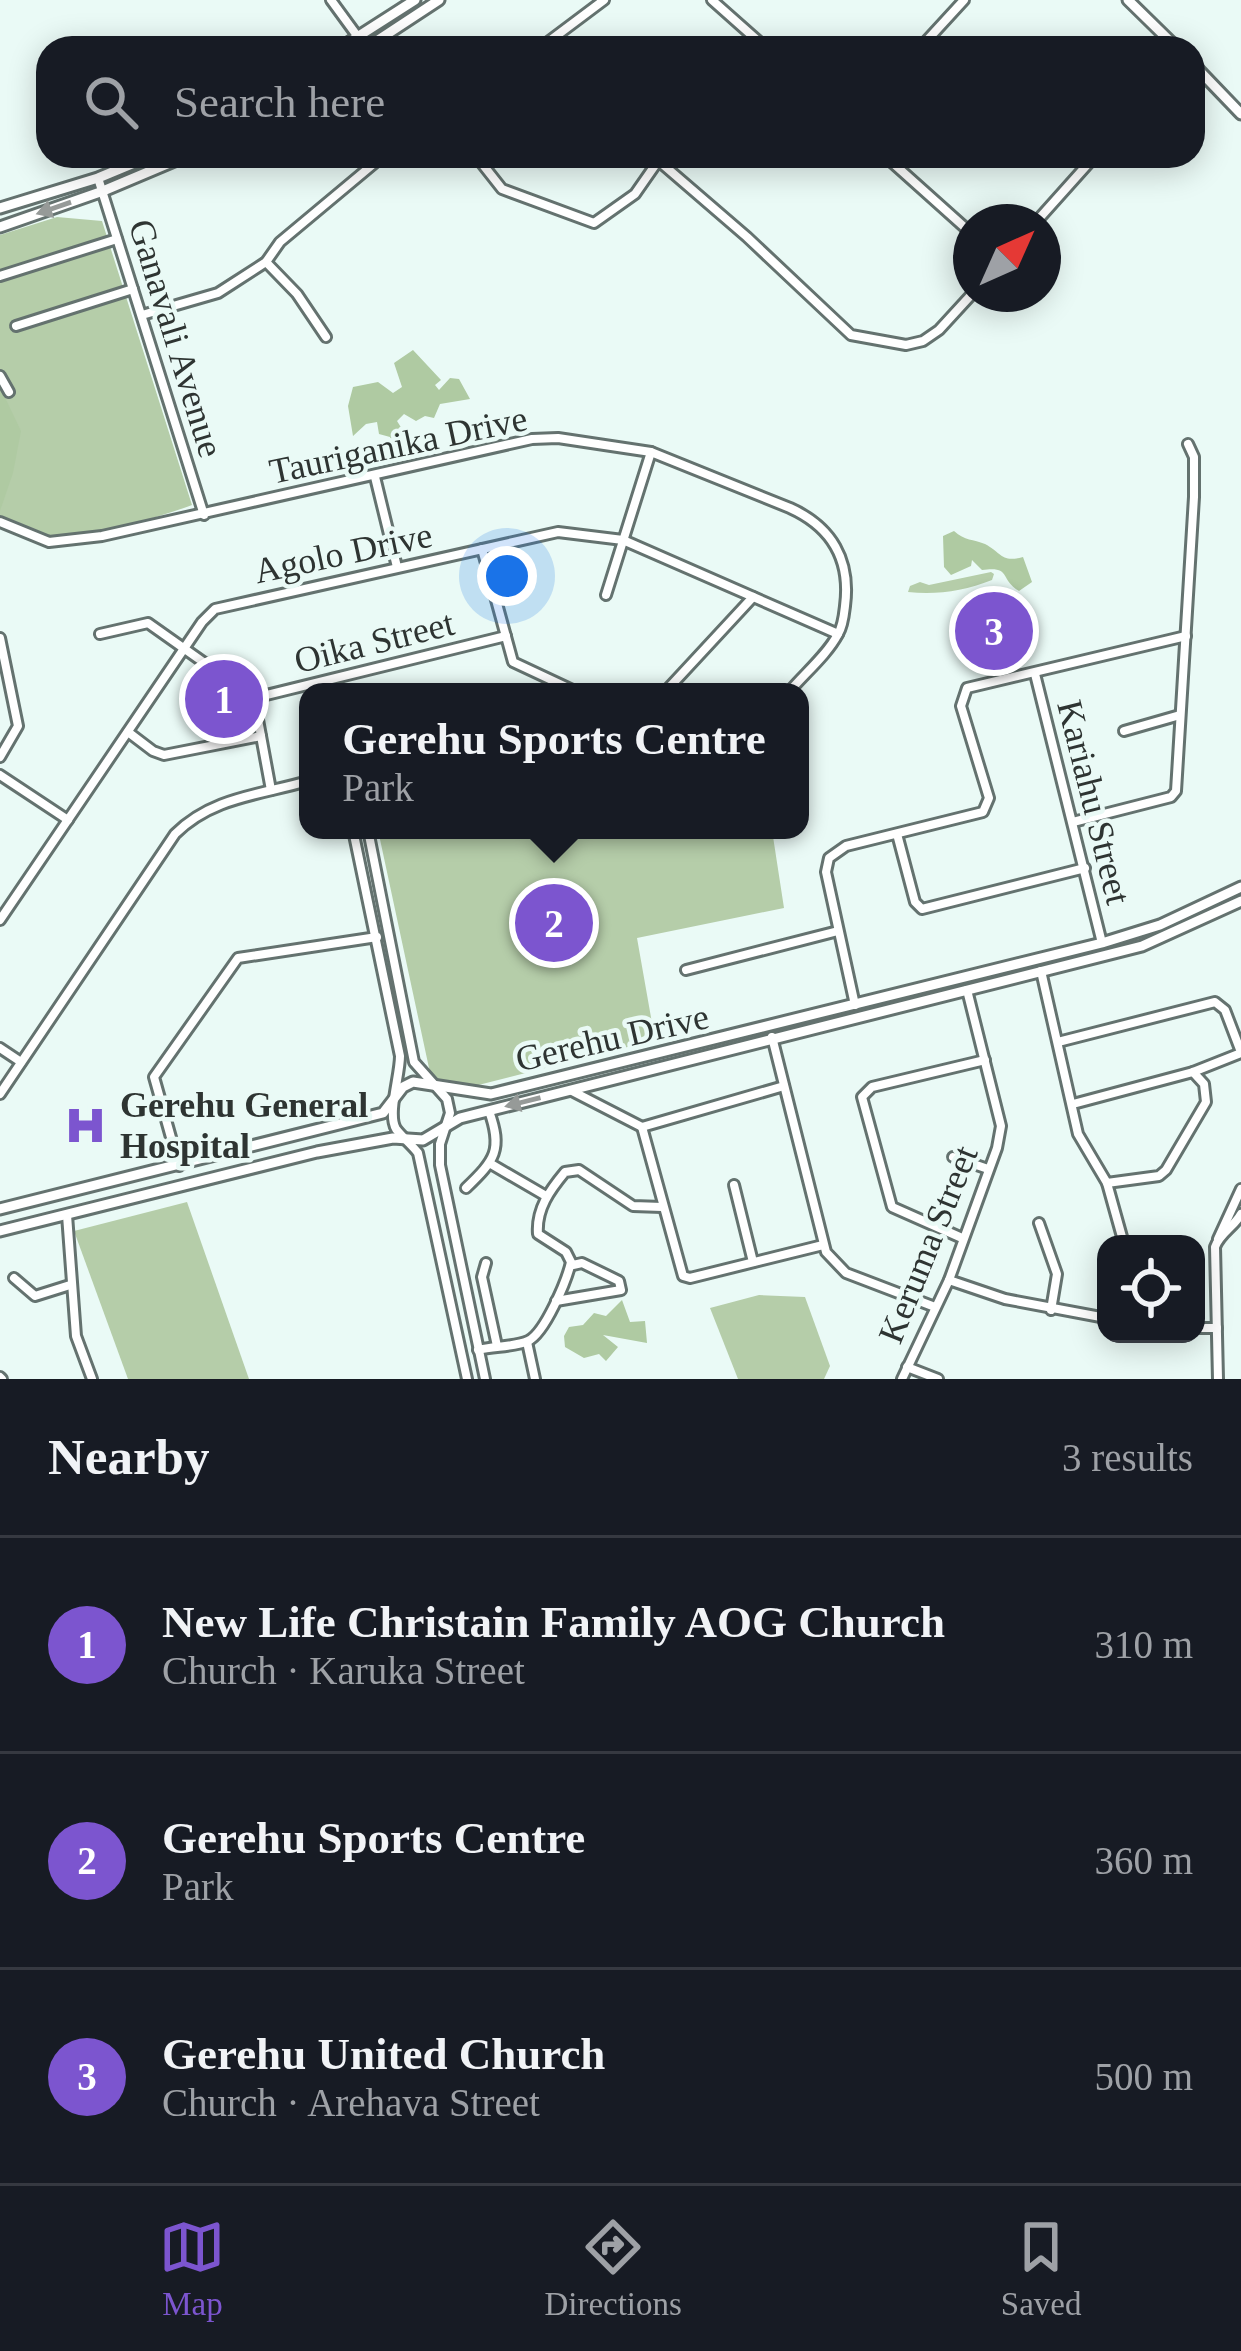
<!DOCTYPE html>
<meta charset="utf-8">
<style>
body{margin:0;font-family:Georgia,serif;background:#20242c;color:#f1f3f6}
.controls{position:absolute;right:36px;bottom:36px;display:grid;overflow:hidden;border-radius:24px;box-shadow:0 6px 30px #0003}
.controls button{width:108px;height:108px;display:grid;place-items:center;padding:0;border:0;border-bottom:3px solid #363941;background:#171b24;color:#f1f3f6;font:60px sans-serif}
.compass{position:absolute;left:953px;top:204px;width:108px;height:108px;border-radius:50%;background:#171b24;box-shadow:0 6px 30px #0003;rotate:45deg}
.you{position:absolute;left:507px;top:576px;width:42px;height:42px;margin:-30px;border:9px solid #fff;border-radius:50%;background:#1a73e8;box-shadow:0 0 0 18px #1a73e833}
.badge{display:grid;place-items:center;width:78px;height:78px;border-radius:50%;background:#7c55cf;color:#fff;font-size:39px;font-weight:700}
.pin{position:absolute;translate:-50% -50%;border:6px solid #fff;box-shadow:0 3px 12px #0006}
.popup{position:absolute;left:299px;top:683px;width:510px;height:156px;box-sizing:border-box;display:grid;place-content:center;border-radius:24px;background:#171b24;filter:drop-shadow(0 3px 9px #0005);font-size:39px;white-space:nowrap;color:#9ea1a6}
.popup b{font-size:45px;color:#f1f3f6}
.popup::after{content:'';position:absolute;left:50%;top:100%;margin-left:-24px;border:24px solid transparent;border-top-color:#171b24}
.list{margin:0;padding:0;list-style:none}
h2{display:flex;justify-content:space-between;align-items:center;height:156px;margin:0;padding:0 48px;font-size:51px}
h2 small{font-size:39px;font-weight:400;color:#9ea1a6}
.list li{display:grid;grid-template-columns:78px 1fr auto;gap:36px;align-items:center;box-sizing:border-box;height:216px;padding:0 48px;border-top:3px solid #363941}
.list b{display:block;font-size:45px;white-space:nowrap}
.list p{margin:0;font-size:39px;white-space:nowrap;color:#9ea1a6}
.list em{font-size:39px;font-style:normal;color:#9ea1a6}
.icon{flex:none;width:66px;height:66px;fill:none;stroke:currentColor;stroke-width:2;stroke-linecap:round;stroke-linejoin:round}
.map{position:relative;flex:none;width:1241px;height:1379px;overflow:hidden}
.search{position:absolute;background:#171b24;box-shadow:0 6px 30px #0003;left:36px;right:36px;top:36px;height:132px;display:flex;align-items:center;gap:30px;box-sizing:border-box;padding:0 42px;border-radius:36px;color:#9ea1a6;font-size:45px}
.sheet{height:804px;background:#171b24}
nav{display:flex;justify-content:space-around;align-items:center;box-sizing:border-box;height:168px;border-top:3px solid #363941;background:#171b24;font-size:33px;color:#9ea1a6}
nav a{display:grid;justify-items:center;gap:6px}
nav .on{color:#7c55cf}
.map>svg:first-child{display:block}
.green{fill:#b5cda9}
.forest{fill:#afcaa2}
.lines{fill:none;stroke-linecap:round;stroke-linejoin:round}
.minor-casing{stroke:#64726f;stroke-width:14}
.tertiary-casing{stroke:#64726f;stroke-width:15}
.minor{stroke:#fff;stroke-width:8}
.tertiary{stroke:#fff;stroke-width:9}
.oneway{fill:#969a98}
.labels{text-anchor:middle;stroke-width:9;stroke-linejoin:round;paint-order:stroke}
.street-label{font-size:36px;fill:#2e3432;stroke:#eafaf6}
.poi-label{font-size:36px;font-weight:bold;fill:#2e3432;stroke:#eafaf6;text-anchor:start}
</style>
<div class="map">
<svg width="1241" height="1379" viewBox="0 0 1241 1379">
<rect width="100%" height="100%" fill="#eafaf6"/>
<g class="green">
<path d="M 57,217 L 102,221 L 192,505 C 159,517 86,540 53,536 C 35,534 16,526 0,516 L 0,235 Z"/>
<path d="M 991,572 L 994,574 L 992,580 C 964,591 937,595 908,592 L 910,586 L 920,582 L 929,585 Z"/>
<path d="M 378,830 L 772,830 L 784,908 L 637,938 L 655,1040 L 435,1096 Z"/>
<path d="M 187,1202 L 249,1379 L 128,1379 L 74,1231 Z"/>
<path d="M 759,1295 L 805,1297 L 830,1366 L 824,1379 L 738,1379 L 710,1308 Z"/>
</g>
<g class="forest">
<path d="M 413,350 L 441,380 L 435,385 L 439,390 L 450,378 L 459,379 L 470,399 L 440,404 L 434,418 L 425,416 L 416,421 L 404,414 L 397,421 L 402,429 L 404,455 L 399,460 L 390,437 L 379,434 L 377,422 L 366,424 L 353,436 L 348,406 L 353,387 L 378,382 L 393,393 L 402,387 L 394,363 Z"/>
<path d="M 0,387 L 21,431 L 13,473 L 0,511 Z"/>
<path d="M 954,531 C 965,541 973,539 985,544 C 1002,553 1001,563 1023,557 L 1032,582 L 1019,591 C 999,579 1012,566 982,570 L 972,560 L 971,566 L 951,575 L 944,567 L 943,536 Z"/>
<path d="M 622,1300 L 630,1322 L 645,1321 L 647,1343 L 603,1335 L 618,1347 L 606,1361 L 599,1354 L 584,1358 L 565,1347 L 564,1336 L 569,1327 L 583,1325 L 594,1313 L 606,1316 Z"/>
</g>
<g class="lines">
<defs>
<g id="minor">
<path d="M 331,0 L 358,37"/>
<path d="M 712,0 L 766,48"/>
<path d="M 540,48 L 604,0"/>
<path d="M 920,48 L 964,0"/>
<path d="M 476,156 L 502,189 L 594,223 L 635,194 L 658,161"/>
<path d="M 653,156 L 747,237 L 851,335 L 906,345 L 923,341 L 939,330 L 972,294"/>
<path d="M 885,156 L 971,233"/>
<path d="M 98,178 L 204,515"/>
<path d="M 1036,222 L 1095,156"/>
<path d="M 266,262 L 297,294 L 326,337"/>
<path d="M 0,276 L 117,239"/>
<path d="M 142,315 L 218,293 L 266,262 L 280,242 L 383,156"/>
<path d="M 16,326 L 133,289"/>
<path d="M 0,376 L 9,392"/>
<path d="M 375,477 L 397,567"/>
<path d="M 0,522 L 49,542 L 102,536 L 532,439 L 558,438 L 651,452 L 790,508 C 832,527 851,560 845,606 C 844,615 843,626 838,634 C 827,655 804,674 789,692"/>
<path d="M 482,549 L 513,662 L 577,692"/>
<path d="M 606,595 L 651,452"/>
<path d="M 100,634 L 148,623 L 254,698 L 271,790"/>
<path d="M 0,638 L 18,726 L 0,757"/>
<path d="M 1035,674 L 1102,943"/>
<path d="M 665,692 L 753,597"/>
<path d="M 254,698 L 506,636"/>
<path d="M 1124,731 L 1180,715"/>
<path d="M 128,732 L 153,751 L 164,755 L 261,736"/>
<path d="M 0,775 L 68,820"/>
<path d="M 1073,822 L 1171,797 L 1176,791 L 1194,497 L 1194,457 L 1188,444"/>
<path d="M 353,830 L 400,1056 C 400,1076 387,1114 396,1129 C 402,1137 412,1145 418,1153 L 467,1379"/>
<path d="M 368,830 L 414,1062 L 447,1099 L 450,1113 L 440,1144 L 440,1165 L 485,1379"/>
<path d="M 897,834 L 915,902 L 922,909 L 1085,868"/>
<path d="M 0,920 L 202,622 L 215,609 L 558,532 L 623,540 L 838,634"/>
<path d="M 686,970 L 838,931"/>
<path d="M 1041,971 L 1078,1134 L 1107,1183 L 1124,1244"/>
<path d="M 855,1005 L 826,872 L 829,858 L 846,846 L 983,812 L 989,798 L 961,706 L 967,688 L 1186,636"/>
<path d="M 772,1037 L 826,1252 L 846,1273 L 935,1307"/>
<path d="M 1058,1042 L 1215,1002 L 1225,1010 L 1241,1052"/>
<path d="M 0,1048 L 21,1062"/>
<path d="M 784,1086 L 642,1127 L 683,1276 L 690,1278 L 823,1245"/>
<path d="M 572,1091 L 642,1127"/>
<path d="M 0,1094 L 175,834 C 212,797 260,795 308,781"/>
<path d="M 1073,1104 L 1193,1072 L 1241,1053"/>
<path d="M 953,1157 L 988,1169"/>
<path d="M 491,1164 L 546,1196"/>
<path d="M 179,1166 L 154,1077 L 238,958 L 377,937"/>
<path d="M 1107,1183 L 1159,1176 L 1166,1170 L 1206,1102 L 1204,1084 L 1193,1072"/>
<path d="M 734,1185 L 753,1262"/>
<path d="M 466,1188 C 495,1160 503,1150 489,1111"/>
<path d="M 67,1215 L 76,1336 L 92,1379"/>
<path d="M 1039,1223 L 1057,1274 L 1051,1310"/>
<path d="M 962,1238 L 892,1207 L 862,1097 L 872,1087 L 985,1060"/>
<path d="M 1218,1239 L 1241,1189"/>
<path d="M 486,1263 L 482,1277 L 497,1346"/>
<path d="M 14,1278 L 35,1296 L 70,1285"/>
<path d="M 949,1280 L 1005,1299 L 1106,1318"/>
<path d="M 556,1301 L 621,1290 L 619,1281 L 582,1263 L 573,1265"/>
<path d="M 1196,1328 L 1217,1328"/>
<path d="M 527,1342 L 535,1379"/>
<path d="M 478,1350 C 493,1346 515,1347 528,1341 C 545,1333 567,1280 571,1262 L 566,1252 L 538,1234 C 536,1209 550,1190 565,1172 L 579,1170 L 633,1206 L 662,1207"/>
<path d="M 907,1367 L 938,1379"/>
<path d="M 0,1377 L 2,1379"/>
<path d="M 902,1379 L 949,1280 L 997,1148 L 1001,1126 L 967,990"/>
<path d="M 1218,1379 L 1215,1247 C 1220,1233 1234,1227 1241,1214"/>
</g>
<g id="tertiary">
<path d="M 1128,0 L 1177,48"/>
<path d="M 340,48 L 415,0"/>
<path d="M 366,48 L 439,0"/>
<path d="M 1193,64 L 1241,114"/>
<path d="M 0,208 L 98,178 L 151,156"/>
<path d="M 0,227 L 103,191 L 186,156"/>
<path d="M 0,1209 L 383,1113 L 403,1087 L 413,1082 L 491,1094 L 1102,943 L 1160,925 L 1241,887"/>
<path d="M 0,1231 L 317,1152 L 393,1138 L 423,1140 L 460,1118 L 1142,946 L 1241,901"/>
</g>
</defs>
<use href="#minor" class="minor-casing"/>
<use href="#tertiary" class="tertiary-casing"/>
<use href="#minor" class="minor"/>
<use href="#tertiary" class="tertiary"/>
</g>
<defs><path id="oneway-solid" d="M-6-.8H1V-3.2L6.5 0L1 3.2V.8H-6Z" transform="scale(3)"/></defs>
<g class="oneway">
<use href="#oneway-solid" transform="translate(54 208) rotate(161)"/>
<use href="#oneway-solid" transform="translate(523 1102) rotate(166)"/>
</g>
<defs>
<symbol id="hospital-bare" viewBox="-9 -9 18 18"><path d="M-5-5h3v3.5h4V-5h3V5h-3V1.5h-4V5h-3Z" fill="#7c55cf" stroke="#eafaf6" stroke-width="2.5" paint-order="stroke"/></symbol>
</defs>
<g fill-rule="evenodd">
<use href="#hospital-bare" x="56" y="1096" width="59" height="59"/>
</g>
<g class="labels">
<g class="street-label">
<text transform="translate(177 338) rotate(73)" y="13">Ganavali Avenue</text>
<text transform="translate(398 444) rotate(-12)" y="13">Tauriganika Drive</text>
<text transform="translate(343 552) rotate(-12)" y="13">Agolo Drive</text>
<text transform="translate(374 641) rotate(-14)" y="13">Oika Street</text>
<text transform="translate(1095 802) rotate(76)" y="13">Kariahu Street</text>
<text transform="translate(612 1037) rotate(-13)" y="13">Gerehu Drive</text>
<text transform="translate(927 1244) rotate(-68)" y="13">Keruma Street</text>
</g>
<g class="poi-label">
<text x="120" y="1117">Gerehu General<tspan x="120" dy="41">Hospital</tspan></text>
</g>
</g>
</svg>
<div class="controls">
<button><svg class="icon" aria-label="locate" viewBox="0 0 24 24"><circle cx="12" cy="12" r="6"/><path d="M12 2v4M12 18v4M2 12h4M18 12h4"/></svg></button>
</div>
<svg class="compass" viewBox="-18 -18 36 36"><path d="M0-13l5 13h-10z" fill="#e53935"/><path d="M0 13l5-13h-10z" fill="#9ea1a6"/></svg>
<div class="you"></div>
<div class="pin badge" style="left:224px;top:699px">1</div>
<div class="pin badge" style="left:554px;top:923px">2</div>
<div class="popup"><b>Gerehu Sports Centre</b>Park</div>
<div class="pin badge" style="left:994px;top:631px">3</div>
<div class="search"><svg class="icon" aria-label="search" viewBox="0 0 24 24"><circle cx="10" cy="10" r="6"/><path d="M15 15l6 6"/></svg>Search here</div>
</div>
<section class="sheet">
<h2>Nearby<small>3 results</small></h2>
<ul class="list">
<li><span class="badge">1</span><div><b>New Life Christain Family AOG Church</b><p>Church · Karuka Street</p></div><em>310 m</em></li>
<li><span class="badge">2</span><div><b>Gerehu Sports Centre</b><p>Park</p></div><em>360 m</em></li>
<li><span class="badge">3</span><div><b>Gerehu United Church</b><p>Church · Arehava Street</p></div><em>500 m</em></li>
</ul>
</section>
<nav>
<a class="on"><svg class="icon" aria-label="map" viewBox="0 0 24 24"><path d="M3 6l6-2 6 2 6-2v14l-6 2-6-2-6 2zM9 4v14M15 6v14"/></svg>Map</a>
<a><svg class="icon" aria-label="directions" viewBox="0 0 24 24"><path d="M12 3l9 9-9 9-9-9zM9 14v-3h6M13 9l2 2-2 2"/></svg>Directions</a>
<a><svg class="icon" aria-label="saved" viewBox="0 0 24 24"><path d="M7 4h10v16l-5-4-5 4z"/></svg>Saved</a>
</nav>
